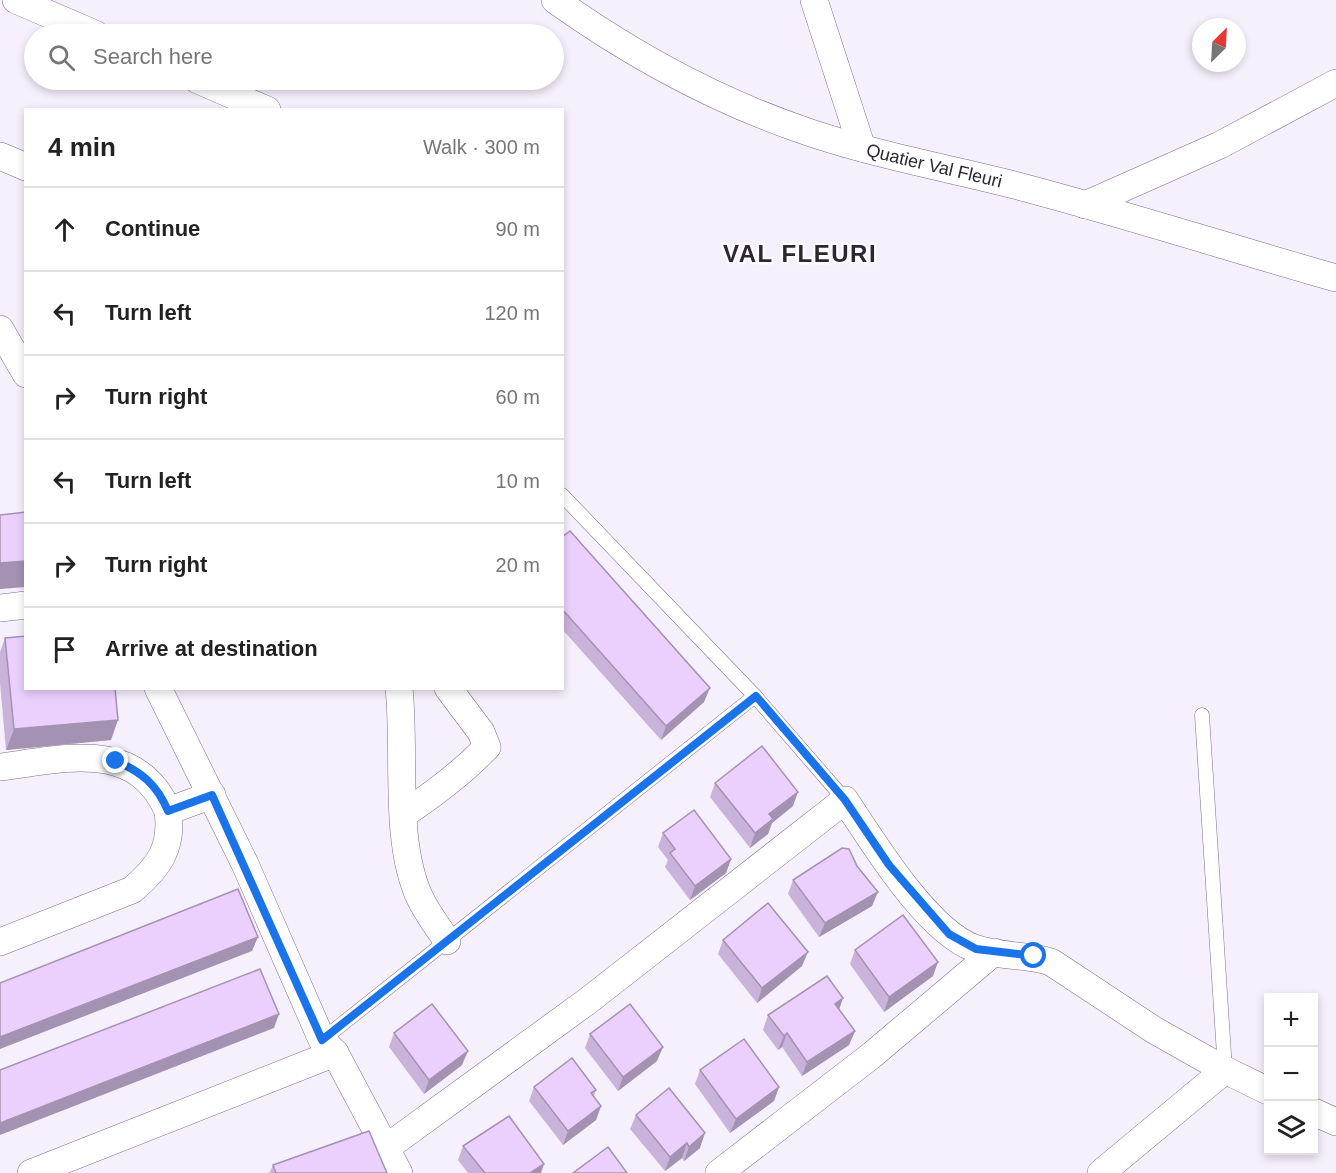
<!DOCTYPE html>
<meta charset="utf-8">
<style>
body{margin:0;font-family:Arial,sans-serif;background:#f2f2f2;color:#222}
.controls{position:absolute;right:18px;bottom:18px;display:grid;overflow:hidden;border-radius:0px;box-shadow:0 3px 9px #0003}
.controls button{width:54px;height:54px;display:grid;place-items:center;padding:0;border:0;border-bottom:2px solid #e0e0e0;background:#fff;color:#222;font:30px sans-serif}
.compass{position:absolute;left:1192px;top:18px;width:54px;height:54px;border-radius:50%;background:#fff;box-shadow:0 3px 9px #0003;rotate:24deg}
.stop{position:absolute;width:18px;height:18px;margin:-14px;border:4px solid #1a73e8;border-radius:50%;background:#fff}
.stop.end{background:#1a73e8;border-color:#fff;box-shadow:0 2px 6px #0008}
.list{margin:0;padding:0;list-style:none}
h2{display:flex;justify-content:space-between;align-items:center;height:78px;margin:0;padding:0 24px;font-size:26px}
h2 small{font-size:20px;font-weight:400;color:#767676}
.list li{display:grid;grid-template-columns:39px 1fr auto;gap:18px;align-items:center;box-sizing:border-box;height:84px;padding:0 24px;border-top:2px solid #e0e0e0}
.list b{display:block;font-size:22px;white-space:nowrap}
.list em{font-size:20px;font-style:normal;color:#767676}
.icon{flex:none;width:33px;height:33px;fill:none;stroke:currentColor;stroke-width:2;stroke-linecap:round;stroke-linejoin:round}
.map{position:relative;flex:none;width:1336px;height:1173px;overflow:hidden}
.search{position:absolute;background:#fff;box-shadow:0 3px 9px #0003;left:24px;top:24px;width:540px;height:66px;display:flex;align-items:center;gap:15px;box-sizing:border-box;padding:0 21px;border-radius:33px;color:#767676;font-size:22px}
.panel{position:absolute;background:#fff;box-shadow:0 3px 9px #0003;left:24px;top:108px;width:540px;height:582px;border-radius:0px}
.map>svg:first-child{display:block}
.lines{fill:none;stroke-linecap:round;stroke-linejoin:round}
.service-casing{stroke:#7f6e8c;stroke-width:15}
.minor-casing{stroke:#7f6e8c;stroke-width:28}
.service{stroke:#fff;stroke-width:14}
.minor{stroke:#fff;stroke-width:27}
.wall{fill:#cab3da}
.shaded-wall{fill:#a492b2}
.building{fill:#ebd0fe;stroke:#a492b2;stroke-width:1.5}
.route{stroke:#1a73e8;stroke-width:8}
.labels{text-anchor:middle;stroke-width:4.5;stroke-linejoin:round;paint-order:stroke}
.street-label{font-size:18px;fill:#2e2733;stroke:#fff}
.district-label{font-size:24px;font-weight:bold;letter-spacing:1.5px;fill:#2e2733;stroke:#fff}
</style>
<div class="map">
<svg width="1336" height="1173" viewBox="0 0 1336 1173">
<rect width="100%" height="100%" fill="#f6effc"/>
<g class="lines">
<defs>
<g id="service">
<path d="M 562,495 L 755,696 L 845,800"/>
<path d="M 1202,715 L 1225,1070"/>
<path d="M 322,1040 L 755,696"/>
</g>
<g id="minor">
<path d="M 16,0 L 95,34"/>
<path id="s1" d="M 555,0 C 631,54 719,102 808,132 C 876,155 948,168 1018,186 C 1125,214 1230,248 1336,278"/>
<path d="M 814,0 L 862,148"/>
<path d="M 198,80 L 267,110"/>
<path d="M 0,156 L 26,167"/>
<path d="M 1085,205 L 1220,145 L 1336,83"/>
<path d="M 0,329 L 26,374"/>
<path d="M 0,608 L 26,605"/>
<path d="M 158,688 L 245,864 L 322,1040 L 335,1053 L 399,1173"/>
<path d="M 399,688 C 406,753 393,841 420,898 C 427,913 438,927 447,941"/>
<path d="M 0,767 C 64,759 136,738 168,811"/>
<path d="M 404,814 C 434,794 462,773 487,747 L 481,732 L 448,688"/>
<path d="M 0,942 L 132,890 C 159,867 173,848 168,811 L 212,795"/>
<path d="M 1314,1112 L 1336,1122"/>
<path d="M 386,1148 L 589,1000 L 845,800 C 873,842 927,931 974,948 C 999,957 1026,954 1051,962 L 1154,1030 L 1225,1070 L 1268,1091"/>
<path d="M 31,1173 L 335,1053"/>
<path d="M 719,1173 L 872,1055 L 994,952"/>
<path d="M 1101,1173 L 1225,1070"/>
</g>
</defs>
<use href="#service" class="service-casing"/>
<use href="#minor" class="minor-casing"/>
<use href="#service" class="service"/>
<use href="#minor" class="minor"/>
</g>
<g class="wall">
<path d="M 562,537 L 704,702 L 661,740 L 562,629 Z"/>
<path d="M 5,638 L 111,740 L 6,750 L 0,683 L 0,652 Z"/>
<path d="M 715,783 L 793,806 L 772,823 L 768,834 L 750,848 L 710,797 Z"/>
<path d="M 663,833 L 731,859 L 726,873 L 690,900 L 665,867 L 668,860 L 658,847 Z"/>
<path d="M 857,866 L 872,906 L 819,937 L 788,894 L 793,880 Z"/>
<path d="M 723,940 L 802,966 L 757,1003 L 718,954 Z"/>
<path d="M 855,950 L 933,976 L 884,1012 L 850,964 Z"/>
<path d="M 843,998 L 839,1010 L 855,1031 L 849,1045 L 802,1076 L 782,1047 L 778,1050 L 763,1030 L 768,1015 Z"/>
<path d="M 394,1033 L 462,1065 L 424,1094 L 389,1047 Z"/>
<path d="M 590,1034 L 657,1061 L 618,1091 L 585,1048 Z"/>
<path d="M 700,1070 L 779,1087 L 774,1101 L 730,1133 L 695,1084 Z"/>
<path d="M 534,1087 L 596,1090 L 594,1096 L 601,1106 L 596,1120 L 563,1145 L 529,1101 Z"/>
<path d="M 636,1115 L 700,1148 L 684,1161 L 682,1158 L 665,1171 L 630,1129 Z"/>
<path d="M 463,1146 L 541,1173 L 468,1173 L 458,1160 Z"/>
<path d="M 273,1165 L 387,1173 L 267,1173 L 270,1172 Z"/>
</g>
<g class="shaded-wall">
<path d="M 26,561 L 26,587 L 0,589 L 0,563 Z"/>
<path d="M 710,688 L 704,702 L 661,740 L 666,726 Z"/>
<path d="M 118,720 L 111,740 L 6,750 L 14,729 Z"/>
<path d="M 798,792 L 793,806 L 772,823 L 768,834 L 750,848 L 755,833 L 769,814 Z"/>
<path d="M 731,859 L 726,873 L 690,900 L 695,886 Z"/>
<path d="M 878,892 L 872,906 L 819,937 L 825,923 Z"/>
<path d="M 258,937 L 252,951 L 0,1049 L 0,1037 Z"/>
<path d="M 808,952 L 802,966 L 757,1003 L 762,988 Z"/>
<path d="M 938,962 L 933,976 L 884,1012 L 889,997 Z"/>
<path d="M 843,998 L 838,1012 L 835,1004 Z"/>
<path d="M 279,1014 L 274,1028 L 0,1135 L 0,1123 Z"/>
<path d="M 855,1031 L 849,1045 L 802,1076 L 807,1062 Z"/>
<path d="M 787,1033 L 782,1047 L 778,1050 L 784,1036 Z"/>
<path d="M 663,1047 L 657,1061 L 618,1091 L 623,1077 Z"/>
<path d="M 468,1051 L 462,1065 L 424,1094 L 429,1080 Z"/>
<path d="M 779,1087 L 774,1101 L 730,1133 L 736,1119 Z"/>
<path d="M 601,1106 L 596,1120 L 563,1145 L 568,1131 Z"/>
<path d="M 705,1133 L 700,1148 L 684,1161 L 689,1147 Z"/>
<path d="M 687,1143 L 682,1158 L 665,1171 L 670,1157 Z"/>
<path d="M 544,1164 L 541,1173 L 530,1173 Z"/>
</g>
<g class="building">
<path d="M 26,512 L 26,561 L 0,563 L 0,515 Z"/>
<path d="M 570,531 L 710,688 L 666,726 L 562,609 L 562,537 Z"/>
<path d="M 26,636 L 26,688 L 115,688 L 118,720 L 14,729 L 5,638 Z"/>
<path d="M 762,746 L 798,792 L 769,814 L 773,819 L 755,833 L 715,783 Z"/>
<path d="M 694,810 L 731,859 L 695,886 L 670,853 L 675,849 L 663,833 Z"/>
<path d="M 842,848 L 849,849 L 857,866 L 878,892 L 825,923 L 793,880 Z"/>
<path d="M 238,889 L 258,937 L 0,1037 L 0,983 Z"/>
<path d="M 768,903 L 808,952 L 762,988 L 723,940 Z"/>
<path d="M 903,915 L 938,962 L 889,997 L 855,950 Z"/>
<path d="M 260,969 L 279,1014 L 0,1123 L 0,1070 Z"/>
<path d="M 827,976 L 843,998 L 835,1004 L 855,1031 L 807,1062 L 787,1033 L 784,1036 L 768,1015 Z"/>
<path d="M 432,1004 L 468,1051 L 429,1080 L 394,1033 Z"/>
<path d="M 630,1004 L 663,1047 L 623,1077 L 590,1034 Z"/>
<path d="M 744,1039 L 779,1087 L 736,1119 L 700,1070 Z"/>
<path d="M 572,1058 L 596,1090 L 591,1093 L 601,1106 L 568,1131 L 534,1087 Z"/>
<path d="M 669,1088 L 705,1133 L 689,1147 L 687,1143 L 670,1157 L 636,1115 Z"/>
<path d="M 509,1116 L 544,1164 L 530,1173 L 485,1173 L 463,1146 Z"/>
<path d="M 369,1131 L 387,1173 L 276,1173 L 273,1165 Z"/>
<path d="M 608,1147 L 627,1173 L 573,1173 Z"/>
</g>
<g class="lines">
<path class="route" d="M 116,761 C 142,772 157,785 168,811 L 212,795 L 322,1040 L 756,696 L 845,800 L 889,865 L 949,934 L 976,949 L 1034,956"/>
</g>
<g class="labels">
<g class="street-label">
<text dy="6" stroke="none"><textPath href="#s1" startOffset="417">Quatier Val Fleuri</textPath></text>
</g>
<g class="district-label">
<text x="800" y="262">VAL FLEURI</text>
</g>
</g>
</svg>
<div class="controls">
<button>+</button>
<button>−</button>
<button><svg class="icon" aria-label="layers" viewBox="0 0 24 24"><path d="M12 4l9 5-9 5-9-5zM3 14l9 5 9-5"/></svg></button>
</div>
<svg class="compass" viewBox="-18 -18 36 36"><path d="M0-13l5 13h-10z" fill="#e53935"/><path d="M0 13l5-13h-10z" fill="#767676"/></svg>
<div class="stop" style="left:1034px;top:956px"></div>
<div class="stop end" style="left:116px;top:761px"></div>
<div class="search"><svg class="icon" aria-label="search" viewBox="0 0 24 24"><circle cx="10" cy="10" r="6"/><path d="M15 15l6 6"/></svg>Search here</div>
<section class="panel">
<h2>4 min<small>Walk · 300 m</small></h2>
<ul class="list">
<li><svg class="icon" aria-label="ahead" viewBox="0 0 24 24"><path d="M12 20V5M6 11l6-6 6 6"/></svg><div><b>Continue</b></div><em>90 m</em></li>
<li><svg class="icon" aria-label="left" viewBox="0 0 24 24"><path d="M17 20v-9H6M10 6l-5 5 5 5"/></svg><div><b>Turn left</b></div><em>120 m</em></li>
<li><svg class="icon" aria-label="right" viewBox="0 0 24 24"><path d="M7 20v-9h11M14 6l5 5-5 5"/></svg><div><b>Turn right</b></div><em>60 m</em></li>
<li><svg class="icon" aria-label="left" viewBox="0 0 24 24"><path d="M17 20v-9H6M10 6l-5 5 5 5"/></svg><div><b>Turn left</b></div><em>10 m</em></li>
<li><svg class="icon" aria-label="right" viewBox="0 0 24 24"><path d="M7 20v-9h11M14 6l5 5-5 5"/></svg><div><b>Turn right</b></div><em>20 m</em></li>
<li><svg class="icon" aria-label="arrive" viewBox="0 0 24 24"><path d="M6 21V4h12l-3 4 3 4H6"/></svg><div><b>Arrive at destination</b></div></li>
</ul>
</section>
</div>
